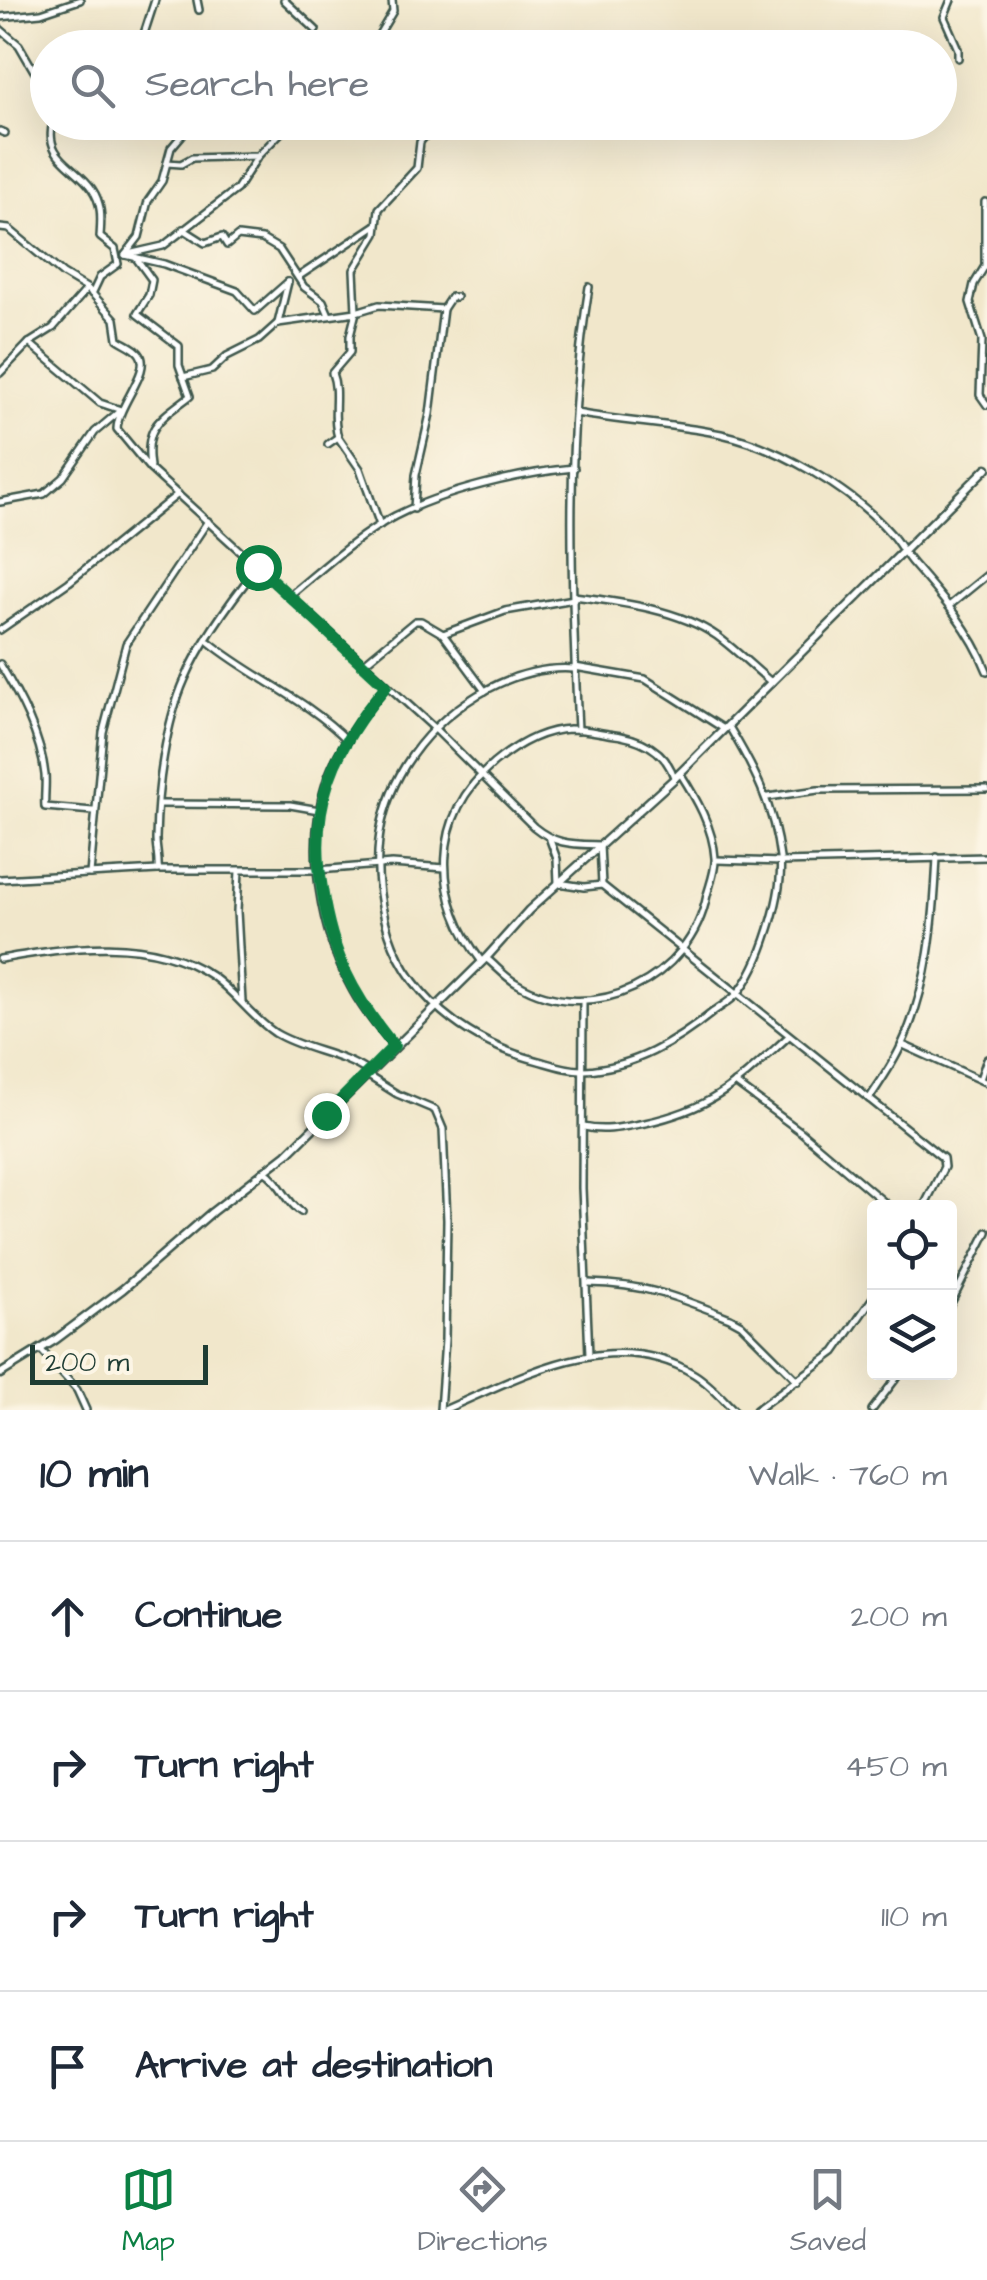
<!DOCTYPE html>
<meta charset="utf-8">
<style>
body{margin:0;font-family:"Architects Daughter",sans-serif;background:#f6f6f7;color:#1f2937}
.controls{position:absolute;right:30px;bottom:30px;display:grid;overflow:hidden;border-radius:10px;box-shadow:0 10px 40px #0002}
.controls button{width:90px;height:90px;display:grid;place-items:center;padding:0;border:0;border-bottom:2px solid #e0e1e3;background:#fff;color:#1f2937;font:50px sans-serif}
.scale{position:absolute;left:30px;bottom:25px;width:178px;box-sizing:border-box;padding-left:10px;border:5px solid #1f3d34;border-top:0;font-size:28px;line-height:35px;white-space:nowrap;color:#1f3d34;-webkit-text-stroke:8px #fcf5e5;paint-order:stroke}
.stop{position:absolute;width:30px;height:30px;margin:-22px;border:8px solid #0b8043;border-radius:50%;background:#fff}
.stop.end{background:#0b8043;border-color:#fff;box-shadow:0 2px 10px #0008}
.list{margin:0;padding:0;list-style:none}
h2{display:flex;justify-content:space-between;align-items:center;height:130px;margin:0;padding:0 40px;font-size:42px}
h2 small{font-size:32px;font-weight:400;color:#747a83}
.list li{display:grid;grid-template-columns:65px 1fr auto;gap:30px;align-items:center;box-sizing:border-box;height:150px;padding:0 40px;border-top:2px solid #e0e1e3}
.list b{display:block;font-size:38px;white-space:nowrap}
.list em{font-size:32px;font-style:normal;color:#747a83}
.icon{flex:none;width:55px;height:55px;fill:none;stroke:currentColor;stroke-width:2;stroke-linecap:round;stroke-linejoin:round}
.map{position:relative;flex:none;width:987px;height:1410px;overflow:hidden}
.search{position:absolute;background:#fff;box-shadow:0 10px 40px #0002;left:30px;right:30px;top:30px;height:110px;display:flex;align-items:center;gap:25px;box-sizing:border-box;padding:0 35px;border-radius:55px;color:#747a83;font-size:38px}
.sheet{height:730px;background:#fff}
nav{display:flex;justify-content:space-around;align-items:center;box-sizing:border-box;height:140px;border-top:2px solid #e0e1e3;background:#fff;font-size:28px;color:#747a83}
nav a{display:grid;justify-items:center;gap:5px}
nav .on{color:#0b8043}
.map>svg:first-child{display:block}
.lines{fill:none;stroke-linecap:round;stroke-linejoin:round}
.minor-casing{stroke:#3e564b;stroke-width:10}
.tertiary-casing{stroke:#3e564b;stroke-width:11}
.minor{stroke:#fff;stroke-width:5}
.tertiary{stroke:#fff;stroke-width:6}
.route{stroke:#0b8043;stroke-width:12}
</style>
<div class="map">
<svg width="987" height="1410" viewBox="0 0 987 1410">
<rect width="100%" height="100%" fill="#fcf5e5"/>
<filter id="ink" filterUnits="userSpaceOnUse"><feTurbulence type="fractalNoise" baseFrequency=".01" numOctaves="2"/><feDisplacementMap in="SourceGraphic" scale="20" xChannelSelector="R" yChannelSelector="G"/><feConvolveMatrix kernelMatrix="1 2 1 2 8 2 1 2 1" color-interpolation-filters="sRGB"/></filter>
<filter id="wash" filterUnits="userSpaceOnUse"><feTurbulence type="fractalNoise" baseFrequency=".0048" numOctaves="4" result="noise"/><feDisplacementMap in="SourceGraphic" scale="40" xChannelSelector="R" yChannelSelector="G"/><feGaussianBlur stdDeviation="2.25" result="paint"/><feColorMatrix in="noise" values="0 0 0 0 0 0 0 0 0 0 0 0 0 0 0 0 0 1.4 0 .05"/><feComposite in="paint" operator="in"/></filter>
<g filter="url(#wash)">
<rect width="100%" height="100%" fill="#f1e7cb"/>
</g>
<g filter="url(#ink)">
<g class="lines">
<defs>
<g id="minor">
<path d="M 197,0 L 199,10"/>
<path d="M 284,0 L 316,30"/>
<path d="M 951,0 L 944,17 L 958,49 L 958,58"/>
<path d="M 0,17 L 41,13 L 80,0"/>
<path d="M 0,29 L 19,45 L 48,95"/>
<path d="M 134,48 L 141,43 L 155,0"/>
<path d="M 371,48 L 393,11 L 392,0"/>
<path d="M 53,122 C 43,158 76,165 92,189 C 103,205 101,220 100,237 L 115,249 L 118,264 L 100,277 L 92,294"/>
<path d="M 0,131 L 5,133"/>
<path d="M 167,163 L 181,164 L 192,158 L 258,156 L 291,122"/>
<path d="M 985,202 L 985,266 L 974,284 L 970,302 L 982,340 L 980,395 L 987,405"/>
<path d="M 0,228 L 9,229 L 63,274 L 88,289 L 115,319 L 118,339 C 125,344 133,346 139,353 C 153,370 118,403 117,429 L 150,469 L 434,728 L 534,827 C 556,845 572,844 600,845 L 602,885 L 943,1158 L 944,1167 L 923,1208"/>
<path d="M 183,229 L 205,243 L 222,237 L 227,245 L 238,236 L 262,239 L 279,249 L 304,287 L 323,301 L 329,315"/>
<path d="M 128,254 L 163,246 L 237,189 L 258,156"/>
<path d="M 125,255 L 164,264 L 237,291 L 255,311 L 288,282"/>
<path d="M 125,255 L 139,237 L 148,201 L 162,181 L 171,148 L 193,122"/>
<path d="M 136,258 L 152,280 L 149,295 L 137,314 L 179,346 L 179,365 L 190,396 C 160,419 144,426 150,466"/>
<path d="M 298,277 L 376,225"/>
<path d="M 278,323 L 288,282"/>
<path d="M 0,373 L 29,343 L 53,328 L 87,289"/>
<path d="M 183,377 L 212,370 L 227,356 L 259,340 L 278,323 L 356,312 L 354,270 L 376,234 L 379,209 L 417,168 L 420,142 L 437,122"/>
<path d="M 576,413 C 624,422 673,424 721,434 C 777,446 853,490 891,534 C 899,543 905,555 913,564 C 942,597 971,630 987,671"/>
<path d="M 338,437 L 360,469 L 380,525"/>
<path d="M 328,444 L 338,437 C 331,415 340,394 332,373 L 350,352 L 350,336 L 356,312 L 379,305 L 443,309 L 451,297 L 456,297"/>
<path d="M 0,502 L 44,494 L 63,478 L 95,432 L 121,410 L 100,403 L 29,343"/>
<path d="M 414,509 L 416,475 L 430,414 L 443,309"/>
<path d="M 290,595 C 323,568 357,536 395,516 C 444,491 519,473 574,468"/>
<path d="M 574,596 C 620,602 678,609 717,636 C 736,650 753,667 771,682"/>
<path d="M 949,606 L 987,575"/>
<path d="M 0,630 L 69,582 L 178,494"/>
<path d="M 443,634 L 485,691"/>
<path d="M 209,642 C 253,678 307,699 348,741"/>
<path d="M 0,664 C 20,697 41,736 45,775 C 46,786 44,797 45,807 L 93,811"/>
<path d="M 363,664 L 415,621 L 421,621 L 443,634 L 505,611 L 574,599"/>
<path d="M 575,667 L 645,679 L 724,729"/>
<path d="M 575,669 C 508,664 439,711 405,766 C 375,815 372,866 385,920 C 403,995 468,1043 539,1061 C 553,1065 570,1071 584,1070 C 633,1068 676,1042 713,1012 C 721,1006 731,1001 737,994 C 761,967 784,893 780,858 C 774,807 754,768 728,725"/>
<path d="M 386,686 C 363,714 337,748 326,783 C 305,848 320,932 353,991 C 364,1011 379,1029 394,1047"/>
<path d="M 578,730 C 571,583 565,433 589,287"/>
<path d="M 768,797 L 818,790 L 987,789"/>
<path d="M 160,804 L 290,805 L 319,810"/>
<path d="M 550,840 L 557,859 L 558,883 L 584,887 L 602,885"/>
<path d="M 716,860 L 781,862 L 987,857"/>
<path d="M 158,870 C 159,859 156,849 156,839 C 157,789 165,724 185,679 C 201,642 232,599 257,568"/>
<path d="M 239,871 L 237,911 L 242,1002"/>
<path d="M 90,874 L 103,732 L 126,644 L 208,521"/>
<path d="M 0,879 L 158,870 L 318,870 L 392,864 L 445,868"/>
<path d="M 486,958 C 496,966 505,977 516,983 C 591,1029 691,979 707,895 C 710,884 716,869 715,858 C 713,827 696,798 680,773"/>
<path d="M 0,959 C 69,947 150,934 212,976 C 236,993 251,1017 275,1033 C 305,1051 339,1052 368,1072"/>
<path d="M 482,962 C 433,898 430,818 494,763 C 516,745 541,730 570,729 C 583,729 596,732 608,734 C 637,737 664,747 674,777"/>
<path d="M 583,1001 L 582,1188 L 589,1355"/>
<path d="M 903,1045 L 987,1083"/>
<path d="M 365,1074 L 397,1094 L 435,1110 L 443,1129 L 447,1220 L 445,1340 L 440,1410"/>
<path d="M 980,1079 L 987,1059"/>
<path d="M 735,1083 L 800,1131 L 891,1208"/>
<path d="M 869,1099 C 880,1082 893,1064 901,1046 C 929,987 934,920 937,857"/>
<path d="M 584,1127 C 605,1132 624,1127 645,1123 C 715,1108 738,1082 789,1036"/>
<path d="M 264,1171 C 280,1180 285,1201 301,1212"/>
<path d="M 588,1283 C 645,1284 678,1297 730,1318 L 741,1324 L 798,1381"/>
<path d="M 950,1305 L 987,1232"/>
<path d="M 40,1349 L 77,1390 L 86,1410"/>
<path d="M 444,1410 C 521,1377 611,1324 694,1374 C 709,1383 722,1398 734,1410"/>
<path d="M 756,1410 L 835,1352 L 874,1296"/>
<path d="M 872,1410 L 901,1372"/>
</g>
<path id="tertiary" d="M 0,1374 L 55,1340 L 123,1289 L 212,1212 L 287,1154 L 486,958 L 529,910 L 675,778 L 987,468"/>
</defs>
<use href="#minor" class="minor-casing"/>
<use href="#tertiary" class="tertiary-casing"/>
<use href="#minor" class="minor"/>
<use href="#tertiary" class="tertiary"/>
</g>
</g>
<g class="lines" filter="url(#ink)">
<path class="route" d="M 258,567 L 386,686 C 333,749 308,806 322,889 C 332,955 352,995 394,1046 L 326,1115"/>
</g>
</svg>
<div class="controls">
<button><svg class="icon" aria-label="locate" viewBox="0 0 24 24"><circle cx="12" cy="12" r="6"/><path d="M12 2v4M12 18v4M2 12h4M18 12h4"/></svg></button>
<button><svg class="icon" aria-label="layers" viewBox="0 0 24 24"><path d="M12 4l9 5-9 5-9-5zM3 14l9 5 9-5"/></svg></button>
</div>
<div class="scale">200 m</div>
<div class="stop" style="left:258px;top:567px"></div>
<div class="stop end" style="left:326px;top:1115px"></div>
<div class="search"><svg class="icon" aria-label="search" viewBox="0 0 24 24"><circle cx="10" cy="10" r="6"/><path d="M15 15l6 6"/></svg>Search here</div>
</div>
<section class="sheet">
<h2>10 min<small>Walk · 760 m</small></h2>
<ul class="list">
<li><svg class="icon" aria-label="ahead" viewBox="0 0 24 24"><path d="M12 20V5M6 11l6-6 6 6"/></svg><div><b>Continue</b></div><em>200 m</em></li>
<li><svg class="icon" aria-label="right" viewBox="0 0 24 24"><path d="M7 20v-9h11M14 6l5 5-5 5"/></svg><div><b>Turn right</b></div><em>450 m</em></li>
<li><svg class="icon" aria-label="right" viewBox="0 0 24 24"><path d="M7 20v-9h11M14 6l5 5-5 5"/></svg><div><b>Turn right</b></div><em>110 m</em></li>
<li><svg class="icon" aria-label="arrive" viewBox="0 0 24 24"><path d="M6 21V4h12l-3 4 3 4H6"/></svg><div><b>Arrive at destination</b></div></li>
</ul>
</section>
<nav>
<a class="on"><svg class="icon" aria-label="map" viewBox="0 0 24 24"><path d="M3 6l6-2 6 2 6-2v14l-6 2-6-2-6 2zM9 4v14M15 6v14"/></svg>Map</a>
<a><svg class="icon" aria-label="directions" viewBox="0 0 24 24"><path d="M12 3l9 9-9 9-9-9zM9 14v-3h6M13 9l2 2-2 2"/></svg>Directions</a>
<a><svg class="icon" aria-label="saved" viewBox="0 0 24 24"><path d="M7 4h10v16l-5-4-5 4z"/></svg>Saved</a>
</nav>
